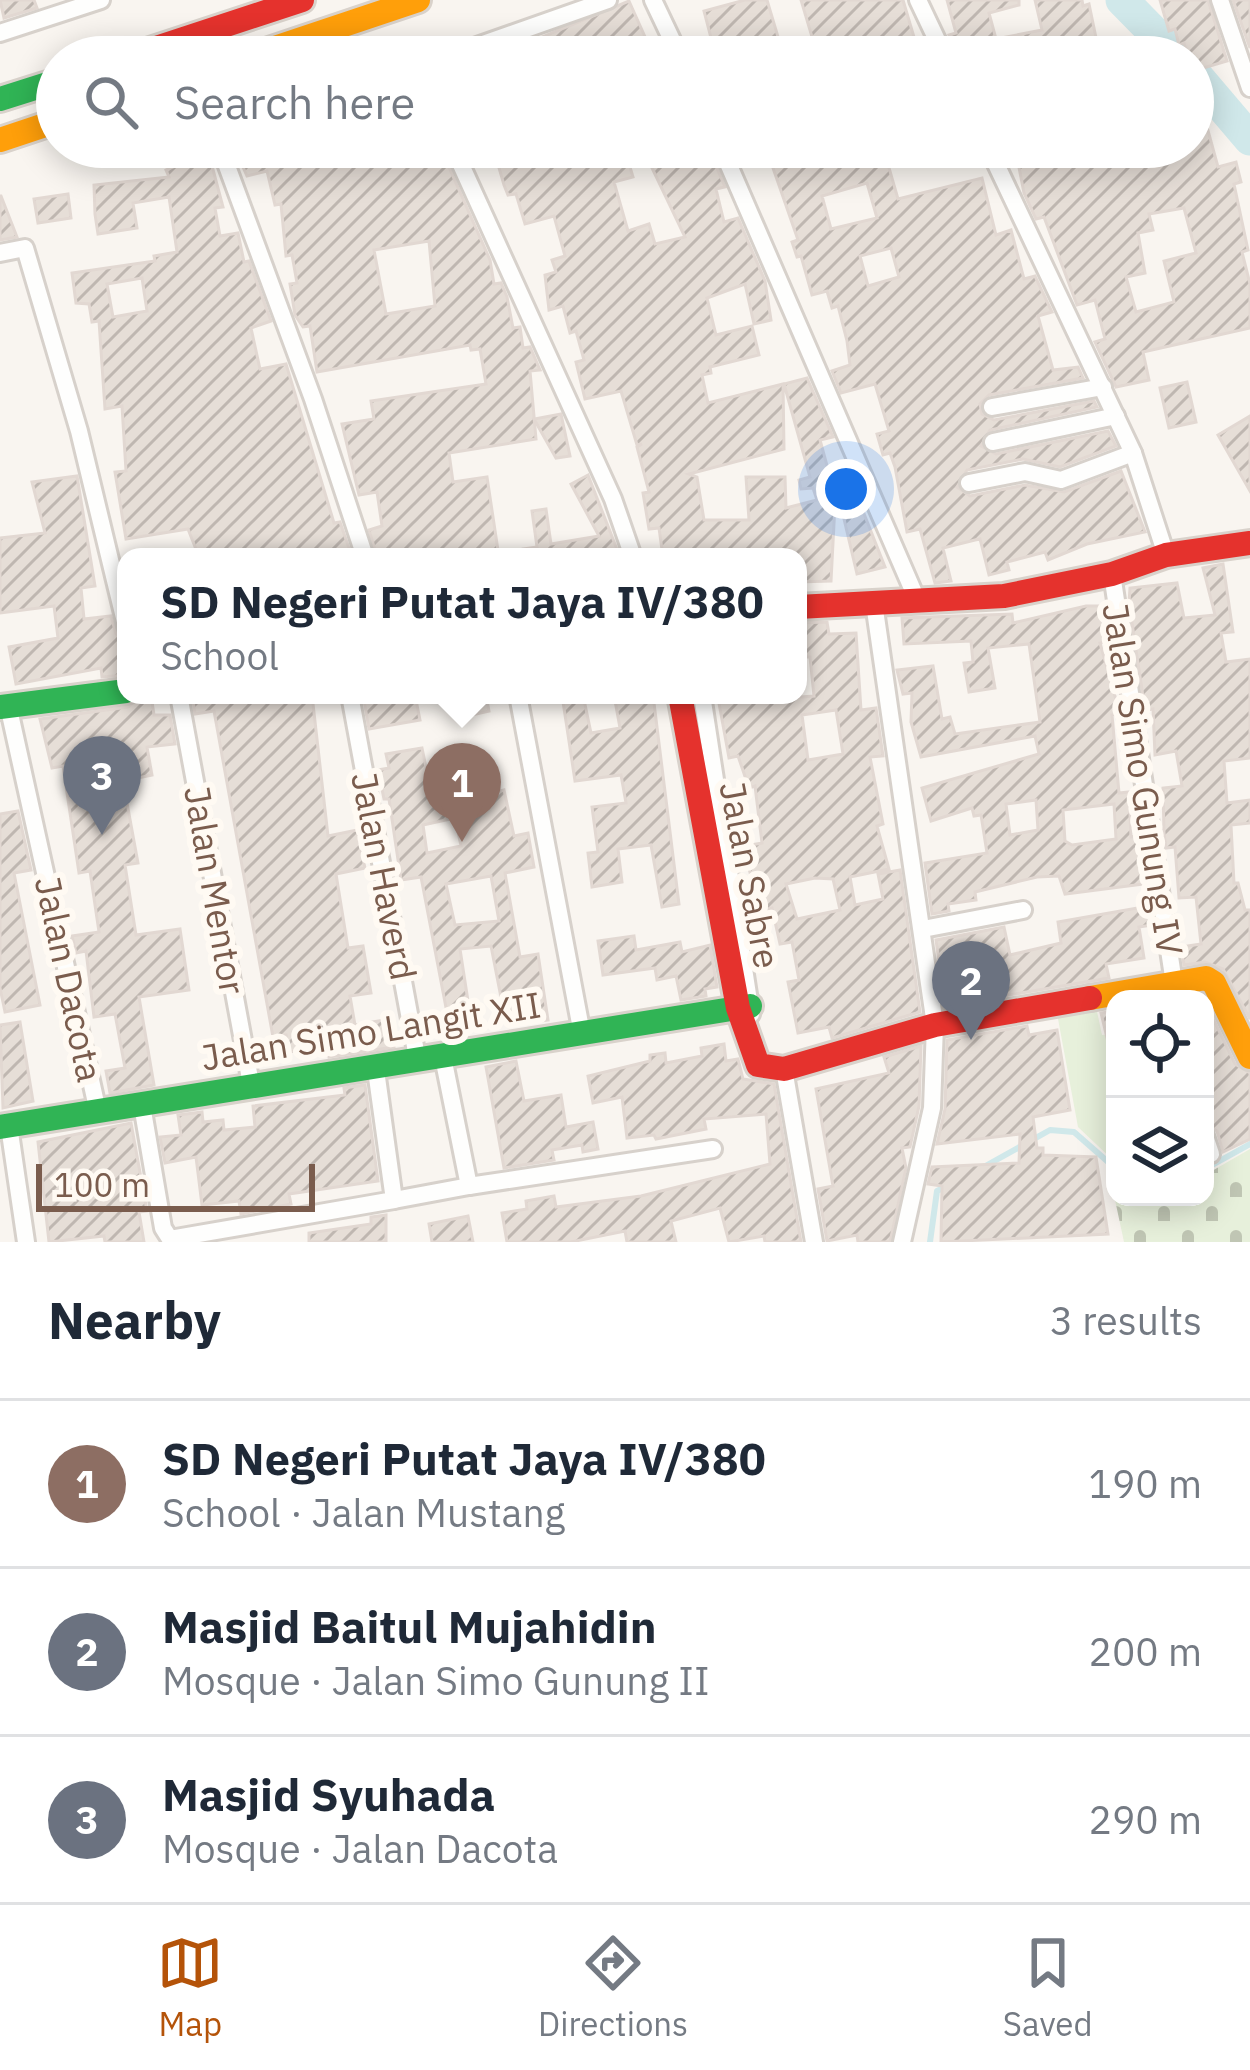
<!DOCTYPE html>
<meta charset="utf-8">
<style>
body{margin:0;font-family:"IBM Plex Sans",sans-serif;background:#f2f2f3;color:#1f2937}
.controls{position:absolute;right:36px;bottom:36px;display:grid;overflow:hidden;border-radius:24px;box-shadow:0 6px 30px #0003}
.controls button{width:108px;height:108px;display:grid;place-items:center;padding:0;border:0;border-bottom:3px solid #e0e1e3;background:#fff;color:#1f2937;font:60px sans-serif}
.scale{position:absolute;left:36px;bottom:30px;width:279px;box-sizing:border-box;padding-left:12px;border:6px solid #7a5c4d;border-top:0;font-size:33px;line-height:42px;white-space:nowrap;color:#7a5c4d;-webkit-text-stroke:9px #fffaf3;paint-order:stroke}
.you{position:absolute;left:846px;top:489px;width:42px;height:42px;margin:-30px;border:9px solid #fff;border-radius:50%;background:#1a73e8;box-shadow:0 0 0 18px #1a73e833}
.badge{display:grid;place-items:center;width:78px;height:78px;border-radius:50%;background:#b45309;color:#fff;font-size:39px;font-weight:700}
.pin{position:absolute;translate:-50% -99px;filter:drop-shadow(0 3px 6px #0008)}
.pin::after{content:'';position:absolute;top:63px;width:42px;height:36px;background:inherit;clip-path:polygon(0 0,100% 0,50% 100%)}
.popup{position:absolute;left:117px;top:548px;width:690px;height:156px;box-sizing:border-box;display:grid;place-content:center;border-radius:24px;background:#fff;filter:drop-shadow(0 3px 9px #0005);font-size:39px;white-space:nowrap;color:#747a83}
.popup b{font-size:45px;color:#1f2937}
.popup::after{content:'';position:absolute;left:50%;top:100%;margin-left:-24px;border:24px solid transparent;border-top-color:#fff}
.list{margin:0;padding:0;list-style:none}
h2{display:flex;justify-content:space-between;align-items:center;height:156px;margin:0;padding:0 48px;font-size:51px}
h2 small{font-size:39px;font-weight:400;color:#747a83}
.list li{display:grid;grid-template-columns:78px 1fr auto;gap:36px;align-items:center;box-sizing:border-box;height:168px;padding:0 48px;border-top:3px solid #e0e1e3}
.list b{display:block;font-size:45px;white-space:nowrap}
.list p{margin:0;font-size:39px;white-space:nowrap;color:#747a83}
.list em{font-size:39px;font-style:normal;color:#747a83}
.icon{flex:none;width:66px;height:66px;fill:none;stroke:currentColor;stroke-width:2;stroke-linecap:round;stroke-linejoin:round}
.map{position:relative;flex:none;width:1250px;height:1242px;overflow:hidden}
.search{position:absolute;background:#fff;box-shadow:0 6px 30px #0003;left:36px;right:36px;top:36px;height:132px;display:flex;align-items:center;gap:30px;box-sizing:border-box;padding:0 42px;border-radius:66px;color:#747a83;font-size:45px}
.sheet{height:660px;background:#fff}
nav{display:flex;justify-content:space-around;align-items:center;box-sizing:border-box;height:168px;border-top:3px solid #e0e1e3;background:#fff;font-size:33px;color:#747a83}
nav a{display:grid;justify-items:center;gap:6px}
nav .on{color:#b45309}
.map>svg:first-child{display:block}
.grass{fill:#e7f0db}
.cemetery{fill:url(#cemetery-stones)}
.lines{fill:none;stroke-linecap:round;stroke-linejoin:round}
.stream{stroke:#d0e8ea;stroke-width:6}
.river{stroke:#d0e8ea;stroke-width:33}
.building{fill:url(#building-hatch);stroke:#e2d8d2;stroke-width:3;fill-rule:evenodd}
.street-casing{stroke:#d7d1cb;stroke-width:22}
.fast-casing{stroke:#d9d2cb;stroke-width:30}
.slow-casing{stroke:#d9d2cb;stroke-width:30}
.jam-casing{stroke:#d9d2cb;stroke-width:30}
.street{stroke:#fefefd;stroke-width:16}
.fast{stroke:#30b455;stroke-width:24}
.slow{stroke:#ff9f0a;stroke-width:24}
.jam{stroke:#e5322d;stroke-width:24}
.labels{text-anchor:middle;stroke-width:12;stroke-linejoin:round;paint-order:stroke}
.street-label{font-size:36px;fill:#7a5c4d;stroke:#fffaf3}
</style>
<div class="map">
<svg width="1250" height="1242" viewBox="0 0 1250 1242">
<defs>
<pattern id="cemetery-stones" width="16" height="16" patternUnits="userSpaceOnUse" patternTransform="scale(3)"><rect width="16" height="16" fill="#e7f0db"/><path d="M2 7V4a2 2 0 0 1 4 0v3zM10 15v-3a2 2 0 0 1 4 0v3z" fill="#c0c6b4"/></pattern>
<pattern id="building-hatch" width="6" height="6" patternUnits="userSpaceOnUse" patternTransform="scale(3)"><rect width="6" height="6" fill="#e6ded7"/><path d="M-1 1l2-2M0 6l6-6M5 7l2-2" fill="none" stroke="#bfb7b1"/></pattern>
</defs>
<rect width="100%" height="100%" fill="#f9f5f0"/>
<path class="grass" d="M 1095,1002 L 1102,1035 L 1115,1034 L 1115,1162 L 1078,1127 L 1056,1008 Z"/>
<path class="cemetery" d="M 1250,1149 L 1250,1242 L 1124,1242 L 1109,1172 L 1115,1176 L 1115,1197 L 1205,1197 L 1205,1175 Z"/>
<g class="lines">
<g class="stream">
<path d="M 980,1169 L 1050,1130 L 1074,1132 L 1115,1168"/>
<path d="M 1205,1169 L 1250,1144"/>
<path d="M 930,1242 L 937,1191 L 947,1186"/>
</g>
<g class="river">
<path d="M 1122,0 L 1178,57"/>
<path d="M 1193,72 L 1250,139"/>
</g>
</g>
<g class="building">
<path d="M 0,0 L 34,0 L 37,8 L 4,18 Z"/>
<path d="M 745,0 L 767,0 L 784,57 L 716,57 L 704,11 Z"/>
<path d="M 801,0 L 903,0 L 916,44 L 924,42 L 931,57 L 873,57 L 869,44 L 818,57 Z"/>
<path d="M 947,0 L 1019,0 L 1019,5 L 989,13 L 996,39 L 1042,30 L 1035,0 L 1082,0 L 1083,6 L 1089,4 L 1100,57 L 958,57 L 949,35 L 956,33 Z"/>
<path d="M 1160,0 L 1208,0 L 1227,61 L 1193,71 L 1193,55 L 1188,56 L 1184,43 L 1179,45 L 1175,29 L 1169,31 Z"/>
<path d="M 1233,0 L 1250,0 L 1250,48 Z"/>
<path d="M 629,1 L 654,57 L 549,57 L 542,37 Z"/>
<path d="M 1193,94 L 1198,94 L 1218,167 L 1236,162 L 1241,182 L 1234,184 L 1248,250 L 1242,252 L 1250,284 L 1250,328 L 1143,352 L 1149,380 L 1116,387 L 1095,342 L 1105,339 L 1095,300 L 1077,305 L 1044,217 L 1036,219 L 1024,193 L 1015,147 L 1104,147 L 1108,163 L 1145,157 L 1142,147 L 1193,147 ZM 1184,208 L 1196,253 L 1164,261 L 1174,302 L 1136,312 L 1126,277 L 1145,273 L 1138,233 L 1153,230 L 1149,214 Z"/>
<path d="M 166,147 L 207,147 L 223,207 L 215,208 L 220,236 L 238,233 L 244,262 L 249,261 L 271,321 L 251,328 L 260,369 L 286,364 L 334,523 L 340,522 L 352,557 L 199,557 L 188,529 L 126,539 L 115,472 L 126,471 L 122,406 L 105,409 L 99,321 L 92,322 L 89,304 L 76,303 L 72,273 L 155,261 L 154,256 L 177,252 L 169,197 L 133,203 L 137,228 L 98,234 L 95,214 L 94,185 L 169,177 L 166,170 L 173,167 ZM 142,278 L 147,311 L 113,317 L 107,284 Z"/>
<path d="M 234,147 L 440,147 L 490,260 L 494,284 L 501,283 L 507,297 L 513,328 L 520,327 L 523,348 L 530,347 L 540,370 L 530,371 L 536,439 L 449,453 L 453,482 L 487,477 L 499,557 L 377,557 L 369,530 L 382,526 L 377,492 L 359,495 L 342,424 L 374,419 L 371,401 L 486,384 L 480,349 L 471,350 L 470,345 L 317,372 L 310,326 L 303,327 L 295,315 L 290,284 L 297,283 L 292,255 L 286,256 L 281,204 L 275,205 L 267,171 L 247,176 ZM 429,241 L 435,306 L 386,314 L 374,250 Z"/>
<path d="M 493,147 L 541,147 L 542,152 L 624,147 L 633,177 L 614,182 L 628,231 L 649,224 L 655,244 L 685,237 L 642,147 L 708,147 L 725,187 L 716,189 L 724,222 L 738,218 L 765,281 L 771,320 L 754,324 L 745,284 L 707,298 L 716,335 L 752,326 L 759,355 L 710,367 L 711,373 L 702,375 L 708,403 L 783,384 L 784,449 L 689,474 L 697,477 L 704,520 L 749,520 L 746,477 L 785,477 L 786,508 L 817,500 L 813,488 L 801,489 L 799,480 L 810,477 L 784,384 L 807,378 L 833,437 L 820,440 L 829,473 L 846,468 L 885,567 L 857,574 L 836,485 L 831,581 L 798,582 L 798,557 L 663,557 L 659,528 L 649,529 L 643,493 L 649,492 L 637,447 L 642,444 L 637,445 L 621,391 L 585,399 L 576,362 L 584,360 L 576,331 L 570,333 L 563,306 L 549,310 L 545,275 L 556,272 L 552,260 L 565,256 L 554,216 L 525,224 L 516,194 L 508,195 L 504,185 Z"/>
<path d="M 776,147 L 883,147 L 898,199 L 982,178 L 996,235 L 1011,230 L 1024,279 L 1035,276 L 1052,312 L 1038,316 L 1053,370 L 1078,367 L 1083,378 L 989,395 L 980,404 L 982,414 L 994,420 L 1094,401 L 1097,407 L 990,430 L 981,446 L 996,454 L 1108,431 L 1116,446 L 1060,467 L 1023,459 L 967,470 L 957,487 L 970,496 L 1025,485 L 1064,492 L 1121,471 L 1145,532 L 1087,544 L 1048,560 L 1045,552 L 1007,562 L 1009,570 L 989,575 L 980,539 L 975,540 L 943,548 L 951,581 L 935,583 L 920,529 L 907,532 L 895,467 L 890,453 L 883,455 L 877,434 L 889,431 L 875,384 L 841,393 L 832,371 L 850,365 L 847,341 L 838,306 L 832,308 L 827,291 L 812,295 L 801,256 L 797,257 L 792,242 L 798,240 L 772,165 L 781,163 ZM 867,183 L 877,218 L 831,229 L 822,196 ZM 891,248 L 899,277 L 868,286 L 860,256 Z"/>
<path d="M 68,194 L 71,218 L 38,223 L 34,199 Z"/>
<path d="M 0,196 L 1,196 L 17,237 L 0,240 Z"/>
<path d="M 1187,382 L 1196,422 L 1169,428 L 1160,388 Z"/>
<path d="M 561,414 L 570,456 L 556,458 L 534,419 Z"/>
<path d="M 1250,416 L 1250,491 L 1218,435 Z"/>
<path d="M 588,475 L 620,557 L 524,557 L 523,549 L 537,547 L 532,511 L 546,509 L 551,544 L 599,536 L 571,484 Z"/>
<path d="M 77,476 L 95,586 L 81,588 L 84,619 L 111,616 L 116,634 L 126,642 L 126,675 L 102,677 L 101,668 L 16,684 L 9,647 L 58,638 L 54,606 L 0,613 L 0,538 L 45,533 L 32,482 Z"/>
<path d="M 1223,564 L 1233,632 L 1221,633 L 1226,662 L 1250,659 L 1250,758 L 1224,761 L 1227,803 L 1250,800 L 1250,823 L 1231,825 L 1234,883 L 1238,883 L 1245,910 L 1250,910 L 1250,1019 L 1223,969 L 1205,962 L 1184,965 L 1181,947 L 1201,944 L 1196,897 L 1179,898 L 1175,847 L 1166,848 L 1164,833 L 1163,788 L 1182,786 L 1176,751 L 1155,755 L 1153,709 L 1145,710 L 1129,603 L 1130,588 L 1177,583 L 1184,618 L 1215,615 L 1203,568 Z"/>
<path d="M 1086,606 L 1104,606 L 1109,641 L 1100,643 L 1120,714 L 1112,715 L 1119,793 L 1129,792 L 1131,837 L 1139,836 L 1144,884 L 1065,894 L 1059,876 L 1037,877 L 975,892 L 976,900 L 948,904 L 949,911 L 932,914 L 925,863 L 987,853 L 981,815 L 974,816 L 972,808 L 931,821 L 922,788 L 1039,754 L 1035,736 L 921,757 L 911,722 L 912,693 L 903,694 L 897,670 L 933,666 L 942,719 L 950,717 L 955,734 L 1040,722 L 1029,644 L 988,648 L 995,688 L 969,692 L 964,663 L 973,662 L 971,641 L 904,644 L 902,618 L 1012,614 L 1013,623 ZM 1036,800 L 1038,830 L 1010,835 L 1006,804 ZM 1114,804 L 1116,839 L 1072,845 L 1065,841 L 1063,810 Z"/>
<path d="M 827,622 L 829,634 L 856,633 L 861,710 L 876,708 L 883,756 L 870,757 L 883,824 L 877,826 L 889,869 L 850,877 L 855,905 L 883,899 L 878,874 L 900,870 L 920,1012 L 832,1038 L 829,1027 L 798,1033 L 788,982 L 799,980 L 792,942 L 780,944 L 772,908 L 760,911 L 746,857 L 745,846 L 762,843 L 755,786 L 749,788 L 738,756 L 729,758 L 719,703 L 814,696 L 810,657 L 798,657 L 798,623 ZM 836,710 L 843,754 L 808,760 L 802,715 ZM 815,878 L 833,879 L 840,910 L 797,919 L 786,884 Z"/>
<path d="M 142,695 L 151,695 L 154,715 L 170,715 L 175,744 L 147,747 L 152,775 L 123,781 L 138,863 L 125,865 L 136,935 L 180,929 L 189,990 L 139,997 L 154,1085 L 110,1093 L 106,1071 L 125,1068 L 115,1014 L 94,1017 L 86,951 L 76,953 L 72,936 L 99,932 L 90,871 L 79,873 L 63,766 L 52,768 L 40,719 L 128,707 Z"/>
<path d="M 192,695 L 312,695 L 328,836 L 357,830 L 365,868 L 336,874 L 348,948 L 363,946 L 371,993 L 350,996 L 355,1025 L 390,1019 L 394,1047 L 329,1057 L 327,1046 L 289,1052 L 286,1035 L 273,1037 L 214,711 L 195,714 Z"/>
<path d="M 363,695 L 415,695 L 420,720 L 369,729 Z"/>
<path d="M 458,695 L 486,695 L 489,711 L 463,717 Z"/>
<path d="M 562,695 L 583,695 L 591,733 L 620,728 L 614,695 L 653,695 L 679,904 L 662,907 L 651,845 L 618,849 L 622,882 L 592,887 L 588,853 L 598,852 L 592,807 L 626,803 L 621,775 L 575,781 Z"/>
<path d="M 422,748 L 434,806 L 476,796 L 469,762 L 486,758 L 494,793 L 504,790 L 514,836 L 528,833 L 534,867 L 505,873 L 520,957 L 538,954 L 548,1020 L 526,1023 L 525,1014 L 505,1018 L 491,946 L 460,949 L 470,1014 L 448,1018 L 421,877 L 401,880 L 389,799 L 384,799 L 378,770 L 389,768 L 386,754 ZM 455,818 L 461,846 L 427,853 L 423,825 ZM 491,876 L 499,921 L 455,925 L 446,884 Z"/>
<path d="M 18,811 L 31,870 L 14,873 L 40,1005 L 5,1012 L 0,988 L 0,814 Z"/>
<path d="M 1149,906 L 1152,925 L 1139,927 L 1144,958 L 1106,964 L 1109,978 L 945,1006 L 936,940 L 1004,927 L 1010,955 L 1061,943 L 1058,922 Z"/>
<path d="M 634,936 L 636,950 L 680,942 L 682,952 L 710,945 L 717,987 L 705,989 L 706,996 L 681,1000 L 676,976 L 657,980 L 655,968 L 603,975 L 598,941 Z"/>
<path d="M 1205,1002 L 1235,1064 L 1250,1073 L 1250,1139 L 1223,1152 L 1217,1131 L 1205,1124 Z"/>
<path d="M 1115,1011 L 1115,1045 L 1109,1046 L 1101,1013 Z"/>
<path d="M 20,1022 L 33,1101 L 3,1108 L 0,1025 Z"/>
<path d="M 1027,1026 L 1029,1035 L 1057,1030 L 1070,1110 L 1033,1117 L 1037,1148 L 1043,1148 L 1043,1155 L 1096,1157 L 1108,1234 L 941,1242 L 942,1186 L 928,1184 L 932,1167 L 1019,1163 L 1020,1134 L 937,1144 L 945,1109 L 947,1040 Z"/>
<path d="M 724,1044 L 726,1061 L 738,1059 L 743,1079 L 774,1084 L 801,1242 L 765,1242 L 764,1236 L 729,1242 L 720,1208 L 671,1221 L 676,1242 L 627,1242 L 625,1231 L 571,1242 L 507,1242 L 502,1213 L 527,1209 L 526,1201 L 554,1196 L 556,1207 L 641,1196 L 770,1164 L 766,1114 L 704,1119 L 706,1129 L 656,1139 L 654,1135 L 627,1138 L 622,1097 L 593,1103 L 588,1076 L 650,1061 L 650,1055 L 665,1053 L 666,1063 L 702,1056 L 701,1048 Z"/>
<path d="M 921,1046 L 919,1106 L 910,1147 L 902,1148 L 906,1168 L 890,1242 L 858,1242 L 857,1235 L 827,1241 L 818,1189 L 833,1186 L 816,1089 L 889,1073 L 884,1057 Z"/>
<path d="M 516,1061 L 524,1101 L 561,1095 L 566,1127 L 593,1122 L 598,1149 L 583,1152 L 582,1145 L 552,1150 L 554,1160 L 504,1168 L 486,1067 Z"/>
<path d="M 365,1085 L 378,1181 L 289,1194 L 291,1204 L 241,1214 L 239,1201 L 202,1205 L 196,1157 L 165,1163 L 160,1137 L 181,1135 L 178,1115 L 202,1112 L 203,1122 L 223,1120 L 224,1130 L 255,1127 L 253,1106 L 345,1095 L 344,1088 Z"/>
<path d="M 131,1123 L 147,1211 L 139,1212 L 144,1242 L 105,1242 L 104,1236 L 49,1242 L 38,1142 Z"/>
<path d="M 386,1215 L 386,1242 L 309,1242 L 309,1233 L 371,1224 L 371,1217 Z"/>
<path d="M 468,1216 L 473,1242 L 432,1242 L 429,1224 Z"/>
</g>
<g class="lines">
<defs>
<g id="street">
<path d="M 653,0 L 680,57"/>
<path d="M 918,0 L 945,57"/>
<path d="M 1220,0 L 1250,88"/>
<path d="M 0,33 L 101,0"/>
<path d="M 446,57 L 608,0"/>
<path d="M 220,147 L 313,399 L 365,557"/>
<path d="M 453,147 L 613,499 L 633,557"/>
<path d="M 721,147 L 918,602"/>
<path d="M 988,147 L 1133,453 L 1166,555"/>
<path d="M 0,253 L 25,248 L 79,431 L 126,626"/>
<path d="M 992,407 L 1103,387"/>
<path d="M 993,442 L 1116,416"/>
<path d="M 969,483 L 1025,472 L 1061,480 L 1133,453"/>
<path d="M 1112,574 L 1174,983"/>
<path d="M 874,603 L 935,1025 L 932,1108 L 902,1242"/>
<path d="M 179,695 L 251,1084"/>
<path d="M 350,695 L 417,1057"/>
<path d="M 518,695 L 582,1034"/>
<path d="M 702,695 L 751,1014"/>
<path d="M 8,705 L 98,1112"/>
<path d="M 923,929 L 1023,910"/>
<path d="M 442,1052 L 469,1186 L 713,1149"/>
<path d="M 784,1069 L 814,1242"/>
<path d="M 142,1105 L 163,1228 L 170,1239 L 394,1200 L 375,1063"/>
<path d="M 9,1126 L 26,1242"/>
<path d="M 1205,1136 L 1211,1154"/>
<path d="M 394,1200 L 469,1186"/>
</g>
<g id="fast">
<path d="M 0,99 L 57,81"/>
<path d="M 0,707 L 126,691"/>
<path d="M 0,1127 L 750,1006"/>
</g>
<g id="slow">
<path d="M 248,57 L 418,0"/>
<path d="M 0,140 L 57,121"/>
<path d="M 1090,998 L 1206,978 L 1214,983 L 1250,1057"/>
</g>
<g id="jam">
<path d="M 129,57 L 302,0"/>
<path d="M 798,607 L 1004,596 L 1112,574 L 1166,555 L 1250,543"/>
<path d="M 680,695 L 738,1008 L 758,1065 L 784,1069 L 935,1025 L 1090,998"/>
</g>
</defs>
<use href="#street" class="street-casing"/>
<use href="#fast" class="fast-casing"/>
<use href="#slow" class="slow-casing"/>
<use href="#jam" class="jam-casing"/>
<use href="#street" class="street"/>
<use href="#fast" class="fast"/>
<use href="#slow" class="slow"/>
<use href="#jam" class="jam"/>
</g>
<g class="labels">
<g class="street-label">
<text transform="translate(1143 779) rotate(81)" y="13">Jalan Simo Gunung IV</text>
<text transform="translate(750 875) rotate(79)" y="13">Jalan Sabre</text>
<text transform="translate(384 876) rotate(79)" y="13">Jalan Haverd</text>
<text transform="translate(215 890) rotate(80)" y="13">Jalan Mentor</text>
<text transform="translate(69 979) rotate(78)" y="13">Jalan Dacota</text>
<text transform="translate(371 1031) rotate(-9)" y="13">Jalan Simo Langit XII</text>
</g>
</g>
</svg>
<div class="controls">
<button><svg class="icon" aria-label="locate" viewBox="0 0 24 24"><circle cx="12" cy="12" r="6"/><path d="M12 2v4M12 18v4M2 12h4M18 12h4"/></svg></button>
<button><svg class="icon" aria-label="layers" viewBox="0 0 24 24"><path d="M12 4l9 5-9 5-9-5zM3 14l9 5 9-5"/></svg></button>
</div>
<div class="scale">100 m</div>
<div class="you"></div>
<div class="pin badge" style="left:462px;top:842px;background:#8d6e63">1</div>
<div class="popup"><b>SD Negeri Putat Jaya IV/380</b>School</div>
<div class="pin badge" style="left:971px;top:1040px;background:#6b7280">2</div>
<div class="pin badge" style="left:102px;top:835px;background:#6b7280">3</div>
<div class="search"><svg class="icon" aria-label="search" viewBox="0 0 24 24"><circle cx="10" cy="10" r="6"/><path d="M15 15l6 6"/></svg>Search here</div>
</div>
<section class="sheet">
<h2>Nearby<small>3 results</small></h2>
<ul class="list">
<li><span class="badge" style="background:#8d6e63">1</span><div><b>SD Negeri Putat Jaya IV/380</b><p>School · Jalan Mustang</p></div><em>190 m</em></li>
<li><span class="badge" style="background:#6b7280">2</span><div><b>Masjid Baitul Mujahidin</b><p>Mosque · Jalan Simo Gunung II</p></div><em>200 m</em></li>
<li><span class="badge" style="background:#6b7280">3</span><div><b>Masjid Syuhada</b><p>Mosque · Jalan Dacota</p></div><em>290 m</em></li>
</ul>
</section>
<nav>
<a class="on"><svg class="icon" aria-label="map" viewBox="0 0 24 24"><path d="M3 6l6-2 6 2 6-2v14l-6 2-6-2-6 2zM9 4v14M15 6v14"/></svg>Map</a>
<a><svg class="icon" aria-label="directions" viewBox="0 0 24 24"><path d="M12 3l9 9-9 9-9-9zM9 14v-3h6M13 9l2 2-2 2"/></svg>Directions</a>
<a><svg class="icon" aria-label="saved" viewBox="0 0 24 24"><path d="M7 4h10v16l-5-4-5 4z"/></svg>Saved</a>
</nav>
